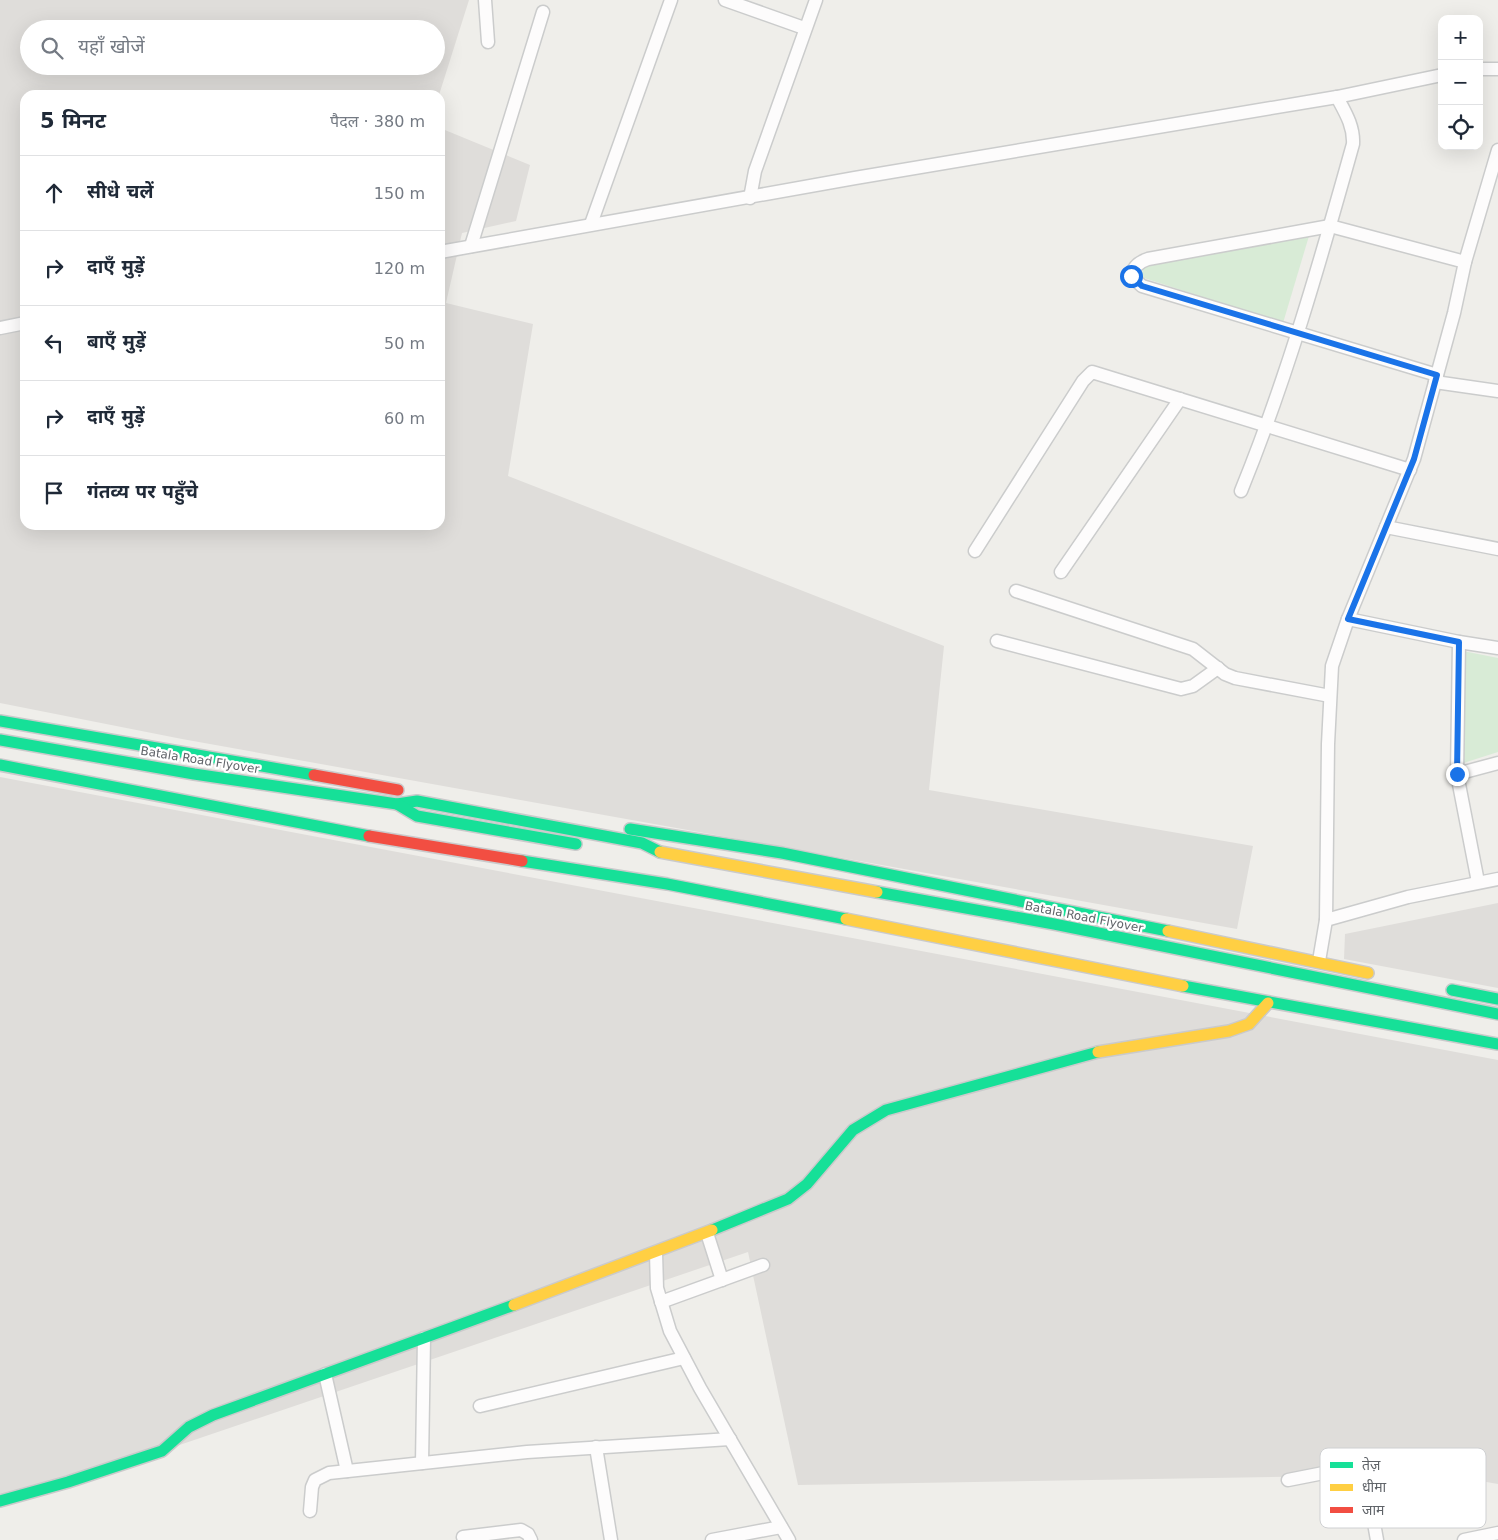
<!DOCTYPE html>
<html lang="hi">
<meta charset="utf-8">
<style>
body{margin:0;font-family:"DejaVu Sans","Noto Sans Devanagari",sans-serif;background:#f6f6f7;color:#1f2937}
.controls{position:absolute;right:15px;top:15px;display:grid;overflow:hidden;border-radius:10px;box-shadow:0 5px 20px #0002}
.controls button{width:45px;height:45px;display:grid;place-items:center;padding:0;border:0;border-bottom:1px solid #e0e1e3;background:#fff;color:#1f2937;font:25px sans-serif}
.stop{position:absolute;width:15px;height:15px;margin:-11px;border:4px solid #1a73e8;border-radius:50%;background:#fff}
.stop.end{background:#1a73e8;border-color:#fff;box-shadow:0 1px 5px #0008}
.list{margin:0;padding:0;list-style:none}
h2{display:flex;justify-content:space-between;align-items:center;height:65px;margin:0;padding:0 20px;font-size:21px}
h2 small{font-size:16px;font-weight:400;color:#747a83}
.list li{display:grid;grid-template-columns:32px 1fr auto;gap:15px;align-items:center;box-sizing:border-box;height:75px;padding:0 20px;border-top:1px solid #e0e1e3}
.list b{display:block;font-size:19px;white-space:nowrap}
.list em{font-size:16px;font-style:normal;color:#747a83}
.icon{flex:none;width:28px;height:28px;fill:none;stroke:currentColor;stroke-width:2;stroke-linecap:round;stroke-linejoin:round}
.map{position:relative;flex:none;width:1498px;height:1540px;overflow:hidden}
.search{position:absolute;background:#fff;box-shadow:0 5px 20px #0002;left:20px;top:20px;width:425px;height:55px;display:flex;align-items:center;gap:12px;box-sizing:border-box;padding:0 18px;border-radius:28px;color:#747a83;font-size:19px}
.panel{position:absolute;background:#fff;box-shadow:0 5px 20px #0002;left:20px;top:90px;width:425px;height:440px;border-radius:15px}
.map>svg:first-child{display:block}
.industrial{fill:#dfddda;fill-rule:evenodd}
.green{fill:#d8ebd6}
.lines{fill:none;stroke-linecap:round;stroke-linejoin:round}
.street-casing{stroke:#cbcccc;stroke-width:15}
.fast-casing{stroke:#cacacb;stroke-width:14}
.slow-casing{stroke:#cacacb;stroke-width:14}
.jam-casing{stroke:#cacacb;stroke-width:14}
.street{stroke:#fdfcfc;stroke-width:12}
.fast{stroke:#16e098;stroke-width:11}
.slow{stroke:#ffcf43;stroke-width:11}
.jam{stroke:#f24e42;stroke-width:11}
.route{stroke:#1a73e8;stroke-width:6}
.labels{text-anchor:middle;stroke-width:4.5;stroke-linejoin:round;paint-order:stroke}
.street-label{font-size:12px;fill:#5f6368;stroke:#fff}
.key{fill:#fff;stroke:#cfd0d2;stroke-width:1}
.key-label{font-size:14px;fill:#5f6368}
</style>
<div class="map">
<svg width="1498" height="1540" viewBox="0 0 1498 1540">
<rect width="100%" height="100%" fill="#efeeea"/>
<g class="industrial">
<path d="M 0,0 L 469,0 L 439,95 L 25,95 L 25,525 L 440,525 L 440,128 L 530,165 L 516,221 L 462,233 L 446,303 L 533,324 L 508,476 L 944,646 L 929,790 L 1253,846 L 1237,929 L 182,739 L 0,703 ZM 29,29 L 436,29 L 436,66 L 29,66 Z"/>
<path d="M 0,777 L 1498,1060 L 1498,1484 L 1441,1474 L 798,1485 L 748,1252 L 0,1506 Z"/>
<path d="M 1498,903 L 1498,988 L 1344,959 L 1345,934 Z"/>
</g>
<g class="green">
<path d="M 1309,236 L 1283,323 L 1141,277 L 1145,261 Z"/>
<path d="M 1453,649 L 1498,658 L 1498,752 L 1454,766 Z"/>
</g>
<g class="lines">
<defs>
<g id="street">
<path d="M 485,0 L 488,42"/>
<path d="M 725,0 L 804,28"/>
<path d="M 1479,69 L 1498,69"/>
<path d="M 750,198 L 755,171 L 816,0"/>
<path d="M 591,224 L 671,0"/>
<path d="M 471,246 L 543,12"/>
<path d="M 440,252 L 855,178 L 1337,97 L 1442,75"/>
<path d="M 0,328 L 25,323"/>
<path d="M 1437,375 L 1142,286 L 1131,276 C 1133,267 1139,262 1148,259 L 1330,226 L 1465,262"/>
<path d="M 1435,382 L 1498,391"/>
<path d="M 1241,491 C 1287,378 1320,262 1353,144 C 1354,126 1345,112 1337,97"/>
<path d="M 1386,527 L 1498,549"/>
<path d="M 975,551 L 1083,381 L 1092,372 L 1410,470"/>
<path d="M 1061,572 L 1180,399"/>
<path d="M 1016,591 L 1193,649 L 1225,674 L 1235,678 L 1330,696"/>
<path d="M 1348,619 L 1459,642 L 1498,648"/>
<path d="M 997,641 L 1181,689 L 1193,686 L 1218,668"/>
<path d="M 1459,642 L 1457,774 L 1478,882"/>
<path d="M 1457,774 L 1498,763"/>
<path d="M 1326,920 L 1328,744 L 1332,666 L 1348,619 L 1414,459 L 1454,313 L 1465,262 L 1498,150"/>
<path d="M 1319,961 L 1326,920 L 1408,897 L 1498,879"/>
<path d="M 707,1233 L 722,1280"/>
<path d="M 656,1253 L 657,1288 L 670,1331 L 700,1388 L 789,1540"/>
<path d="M 661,1302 L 763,1265"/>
<path d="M 325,1374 L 347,1471"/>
<path d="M 480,1406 L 684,1358"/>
<path d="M 596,1447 L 611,1540"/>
<path d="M 422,1463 L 424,1338"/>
<path d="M 1288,1480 L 1354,1467 L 1362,1468 L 1367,1484 L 1377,1540"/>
<path d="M 310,1511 L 312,1487 L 315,1480 L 329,1473 L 527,1452 L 730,1439"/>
<path d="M 463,1537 L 521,1530 L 528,1534 L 531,1540"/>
<path d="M 712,1540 L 781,1527"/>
<path d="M 1464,1540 L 1498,1533"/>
</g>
<g id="fast">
<path d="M 0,721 L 314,775"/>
<path d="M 0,740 L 194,774 L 397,804 L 417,801 L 642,843 L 660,852"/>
<path d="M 0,765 L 369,836"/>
<path d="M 397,804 L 417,816 L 576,844"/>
<path d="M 630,829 L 782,853 L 1168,931"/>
<path d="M 522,861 L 667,884 L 846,919"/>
<path d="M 877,892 L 1054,924 L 1498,1014"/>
<path d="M 1183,986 L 1498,1044"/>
<path d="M 1452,990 L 1498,999"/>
<path d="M 712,1230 L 788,1199 L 807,1184 L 853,1130 L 886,1110 L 1098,1052"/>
<path d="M 0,1501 L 68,1482 L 162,1451 L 189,1427 L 213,1415 L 514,1305"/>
</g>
<g id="slow">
<path d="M 660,852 L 877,892"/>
<path d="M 846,919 L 1183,986"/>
<path d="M 1168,931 L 1368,973"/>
<path d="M 1098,1052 L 1229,1031 L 1249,1024 L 1268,1003"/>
<path d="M 514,1305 L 712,1230"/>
</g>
<g id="jam">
<path d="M 314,775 L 398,790"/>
<path d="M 369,836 L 522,861"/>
</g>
</defs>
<use href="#street" class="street-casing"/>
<use href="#fast" class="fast-casing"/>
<use href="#slow" class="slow-casing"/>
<use href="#jam" class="jam-casing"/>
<use href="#street" class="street"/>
<use href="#fast" class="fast"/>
<use href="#slow" class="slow"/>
<use href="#jam" class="jam"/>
</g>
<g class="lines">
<path class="route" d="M 1131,276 L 1142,286 L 1437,375 L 1414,459 L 1348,619 L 1459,642 L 1457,774"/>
</g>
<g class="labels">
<g class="street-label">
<text transform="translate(200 760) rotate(9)" y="4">Batala Road Flyover</text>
<text transform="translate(1084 917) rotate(11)" y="4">Batala Road Flyover</text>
</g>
</g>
<rect x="1320" y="1448" width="166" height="80" rx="8" class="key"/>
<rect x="1330" y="1462" width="23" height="6" fill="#16e098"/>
<rect x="1330" y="1484" width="23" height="7" fill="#ffcf43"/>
<rect x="1330" y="1507" width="23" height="6" fill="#f24e42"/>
<g class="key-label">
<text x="1362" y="1470">तेज़</text>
<text x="1362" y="1492">धीमा</text>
<text x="1362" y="1515">जाम</text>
</g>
</svg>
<div class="controls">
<button>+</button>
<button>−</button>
<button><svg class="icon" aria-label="locate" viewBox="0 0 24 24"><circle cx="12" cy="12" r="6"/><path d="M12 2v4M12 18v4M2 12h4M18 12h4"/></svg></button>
</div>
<div class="stop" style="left:1131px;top:276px"></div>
<div class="stop end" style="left:1457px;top:774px"></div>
<div class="search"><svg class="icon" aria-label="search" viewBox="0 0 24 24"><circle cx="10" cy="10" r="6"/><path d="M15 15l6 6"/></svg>यहाँ खोजें</div>
<section class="panel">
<h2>5 मिनट<small>पैदल · 380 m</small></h2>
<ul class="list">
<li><svg class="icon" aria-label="ahead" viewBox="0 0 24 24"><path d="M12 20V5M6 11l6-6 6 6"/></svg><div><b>सीधे चलें</b></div><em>150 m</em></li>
<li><svg class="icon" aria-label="right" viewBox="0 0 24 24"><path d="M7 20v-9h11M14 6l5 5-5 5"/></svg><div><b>दाएँ मुड़ें</b></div><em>120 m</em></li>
<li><svg class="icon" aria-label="left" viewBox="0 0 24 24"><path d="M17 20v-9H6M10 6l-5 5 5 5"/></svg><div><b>बाएँ मुड़ें</b></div><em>50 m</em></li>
<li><svg class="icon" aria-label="right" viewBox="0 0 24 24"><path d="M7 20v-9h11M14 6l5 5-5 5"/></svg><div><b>दाएँ मुड़ें</b></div><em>60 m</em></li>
<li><svg class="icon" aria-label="arrive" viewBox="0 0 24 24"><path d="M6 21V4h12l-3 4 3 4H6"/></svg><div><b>गंतव्य पर पहुँचे</b></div></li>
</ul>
</section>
</div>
